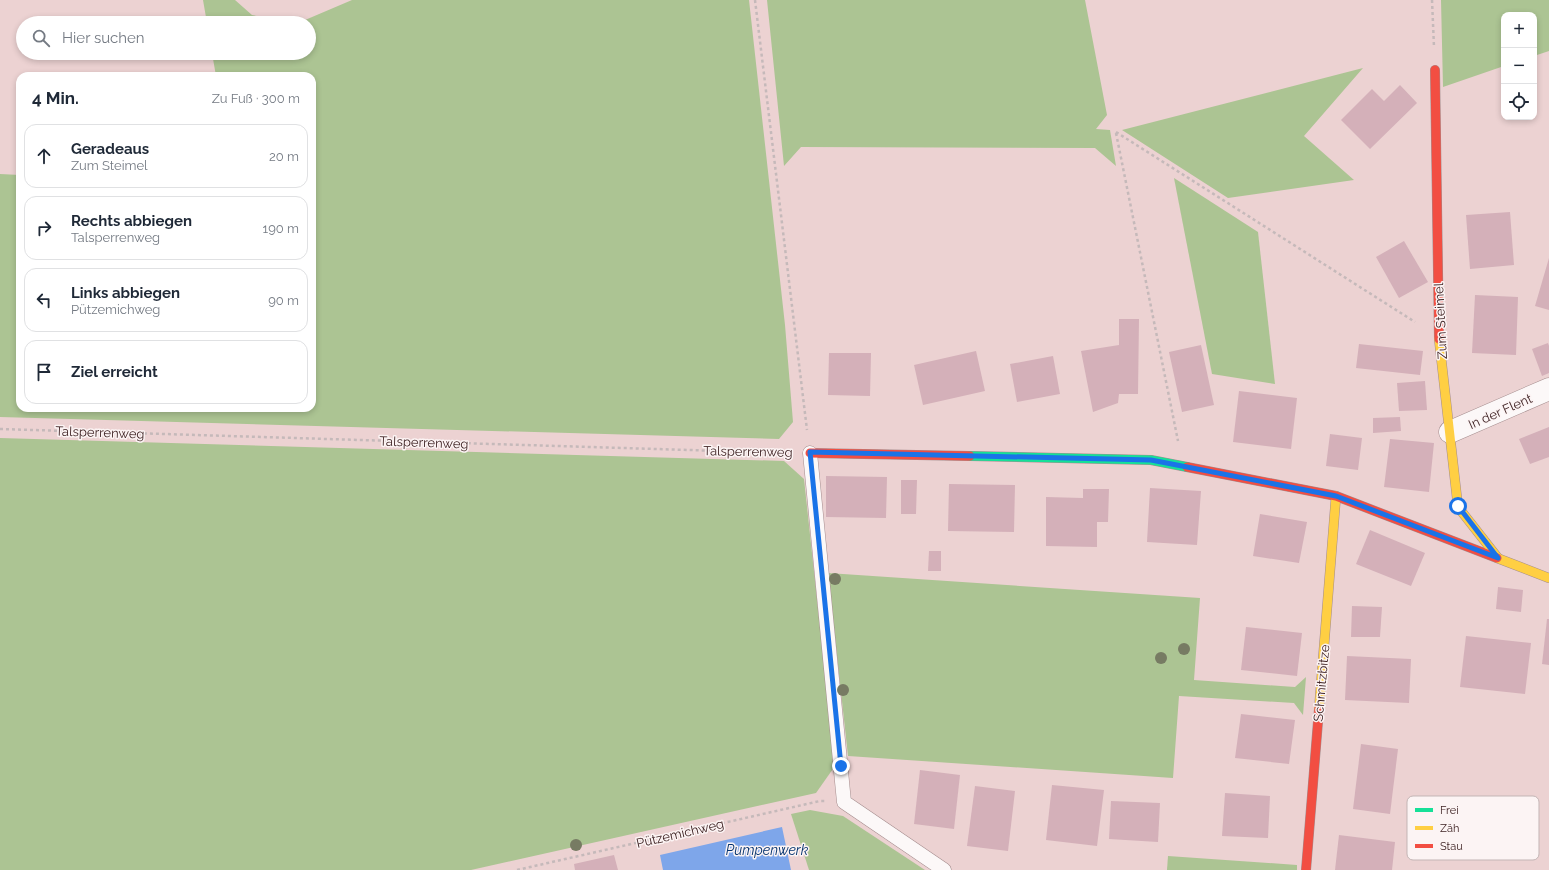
<!DOCTYPE html>
<html lang="de">
<meta charset="utf-8">
<style>
body{margin:0;font-family:Raleway,sans-serif;background:#f6f6f7;color:#1f2937}
.controls{position:absolute;right:12px;top:12px;display:grid;overflow:hidden;border-radius:8px;box-shadow:0 2px 6px #0003}
.controls button{width:36px;height:36px;display:grid;place-items:center;padding:0;border:0;border-bottom:1px solid #e0e1e3;background:#fff;color:#1f2937;font:20px sans-serif}
.stop{position:absolute;width:12px;height:12px;margin:-9px;border:3px solid #1a73e8;border-radius:50%;background:#fff}
.stop.end{background:#1a73e8;border-color:#fff;box-shadow:0 1px 4px #0008}
.list{margin:0;padding:0;list-style:none}
h2{display:flex;justify-content:space-between;align-items:center;height:52px;margin:0;padding:0 16px;font-size:17px}
h2 small{font-size:13px;font-weight:400;color:#747a83}
.list li{display:grid;grid-template-columns:26px 1fr auto;gap:12px;align-items:center;box-sizing:border-box;height:64px;margin:0 8px 8px;padding:0 8px;border:1px solid #e0e1e3;border-radius:12px}
.list b{display:block;font-size:15px;white-space:nowrap}
.list p{margin:0;font-size:13px;white-space:nowrap;color:#747a83}
.list em{font-size:13px;font-style:normal;color:#747a83}
.icon{flex:none;width:22px;height:22px;fill:none;stroke:currentColor;stroke-width:2;stroke-linecap:round;stroke-linejoin:round}
.map{position:relative;flex:none;width:1549px;height:870px;overflow:hidden}
.search{position:absolute;background:#fff;box-shadow:0 2px 6px #0003;left:16px;top:16px;width:300px;height:44px;display:flex;align-items:center;gap:10px;box-sizing:border-box;padding:0 14px;border-radius:22px;color:#747a83;font-size:15px}
.panel{position:absolute;background:#fff;box-shadow:0 2px 6px #0003;left:16px;top:72px;width:300px;height:340px;border-radius:12px}
.map>svg:first-child{display:block}
.green{fill:#acc493}
.water{fill:#7ea6ea}
.building{fill:#d4b0b9}
.lines{fill:none;stroke-linecap:round;stroke-linejoin:round}
.lane-casing{stroke:#a48c8d;stroke-width:15}
.street-casing{stroke:#a48c8d;stroke-width:23}
.fast-casing{stroke:#a48c8d;stroke-width:10}
.slow-casing{stroke:#a48c8d;stroke-width:10}
.jam-casing{stroke:#a48c8d;stroke-width:10}
.path{stroke:#c5b9ba;stroke-width:2.5;stroke-dasharray:3 3;stroke-linecap:butt}
.lane{stroke:#fcf8f8;stroke-width:14}
.street{stroke:#fcf8f8;stroke-width:22}
.fast{stroke:#16e098;stroke-width:9}
.slow{stroke:#ffcf43;stroke-width:9}
.jam{stroke:#f24e42;stroke-width:9}
.tree{fill:#777b63}
.route{stroke:#1a73e8;stroke-width:5}
.labels{text-anchor:middle;stroke-width:3;stroke-linejoin:round;paint-order:stroke}
.street-label{font-size:13px;fill:#3e2223;stroke:#fcf4f4}
.water-label{font-size:14px;font-style:italic;fill:#02316d;stroke:#fcf4f4}
.key{fill:#fcf4f4;stroke:#c3b5b5;stroke-width:1}
.key-label{font-size:11px;fill:#3e2223}
</style>
<div class="map">
<svg width="1549" height="870" viewBox="0 0 1549 870">
<rect width="100%" height="100%" fill="#ecd2d2"/>
<g class="green">
<path d="M 203,0 L 235,0 L 252,15 L 294,23 L 207,23 Z"/>
<path d="M 352,0 L 749,0 L 785,325 L 793,422 L 779,439 L 0,417 L 0,174 L 20,175 L 20,408 L 312,408 L 312,76 L 216,76 L 212,53 L 309,53 L 309,23 L 298,23 Z"/>
<path d="M 767,0 L 1085,0 L 1107,115 L 1096,129 L 1110,130 L 1116,166 L 1095,148 L 801,147 L 784,166 Z"/>
<path d="M 1441,0 L 1549,0 L 1549,51 L 1534,56 L 1534,15 L 1504,15 L 1504,66 L 1443,87 Z"/>
<path d="M 1363,68 L 1304,136 L 1354,180 L 1228,198 L 1122,130 Z"/>
<path d="M 1174,178 L 1258,232 L 1275,384 L 1212,374 Z"/>
<path d="M 0,438 L 784,461 L 804,479 L 835,766 L 816,793 L 471,870 L 0,870 Z"/>
<path d="M 828,573 L 1200,598 L 1194,680 L 1295,687 L 1306,677 L 1303,715 L 1294,703 L 1179,696 L 1173,778 L 848,756 Z"/>
<path d="M 810,810 L 843,816 L 925,870 L 809,870 L 791,814 Z"/>
<path d="M 1168,856 L 1297,865 L 1297,870 L 1167,870 Z"/>
</g>
<path class="water" d="M 782,827 L 791,870 L 663,870 L 660,855 Z"/>
<g class="building">
<path d="M 1400,85 L 1417,103 L 1370,149 L 1341,120 L 1372,89 L 1384,101 Z"/>
<path d="M 1510,212 L 1514,265 L 1470,269 L 1466,215 Z"/>
<path d="M 1404,241 L 1428,282 L 1399,298 L 1376,257 Z"/>
<path d="M 1549,258 L 1549,310 L 1535,306 Z"/>
<path d="M 1475,295 L 1518,297 L 1516,355 L 1472,353 Z"/>
<path d="M 1119,319 L 1139,319 L 1138,394 L 1119,394 L 1118,403 L 1093,412 L 1081,351 L 1119,345 Z"/>
<path d="M 1548,343 L 1549,346 L 1549,373 L 1542,376 L 1532,349 Z"/>
<path d="M 1359,344 L 1423,351 L 1420,375 L 1356,368 Z"/>
<path d="M 1201,345 L 1214,405 L 1182,412 L 1169,352 Z"/>
<path d="M 976,351 L 985,391 L 923,405 L 914,365 Z"/>
<path d="M 829,353 L 871,353 L 870,396 L 828,395 Z"/>
<path d="M 1053,356 L 1060,394 L 1017,402 L 1010,364 Z"/>
<path d="M 1425,381 L 1427,410 L 1399,411 L 1397,383 Z"/>
<path d="M 1239,391 L 1297,398 L 1291,449 L 1233,442 Z"/>
<path d="M 1400,417 L 1401,431 L 1373,433 L 1373,418 Z"/>
<path d="M 1549,427 L 1549,457 L 1530,464 L 1519,439 Z"/>
<path d="M 1330,434 L 1362,438 L 1358,470 L 1326,466 Z"/>
<path d="M 1390,439 L 1434,443 L 1429,492 L 1384,487 Z"/>
<path d="M 826,476 L 887,477 L 886,518 L 826,517 Z"/>
<path d="M 901,480 L 917,480 L 916,514 L 901,514 Z"/>
<path d="M 949,484 L 1015,485 L 1014,532 L 948,531 Z"/>
<path d="M 1150,488 L 1201,491 L 1197,545 L 1147,542 Z"/>
<path d="M 1083,489 L 1109,489 L 1108,522 L 1097,522 L 1097,547 L 1046,546 L 1046,497 L 1083,498 Z"/>
<path d="M 1260,514 L 1307,522 L 1299,563 L 1253,556 Z"/>
<path d="M 1370,530 L 1425,553 L 1411,586 L 1356,564 Z"/>
<path d="M 929,551 L 941,551 L 941,571 L 928,571 Z"/>
<path d="M 1498,587 L 1523,590 L 1521,612 L 1496,609 Z"/>
<path d="M 1352,606 L 1382,607 L 1380,637 L 1351,637 Z"/>
<path d="M 1547,619 L 1549,619 L 1549,665 L 1542,664 Z"/>
<path d="M 1246,627 L 1302,633 L 1297,676 L 1241,670 Z"/>
<path d="M 1466,636 L 1531,643 L 1525,694 L 1460,687 Z"/>
<path d="M 1347,656 L 1411,659 L 1409,703 L 1345,700 Z"/>
<path d="M 1241,714 L 1295,720 L 1289,764 L 1235,758 Z"/>
<path d="M 1361,744 L 1398,749 L 1390,814 L 1353,809 Z"/>
<path d="M 920,770 L 960,775 L 954,829 L 914,824 Z"/>
<path d="M 1052,785 L 1104,790 L 1097,846 L 1046,840 Z"/>
<path d="M 975,786 L 1015,791 L 1008,851 L 967,846 Z"/>
<path d="M 1225,793 L 1270,796 L 1268,838 L 1222,836 Z"/>
<path d="M 1111,801 L 1160,803 L 1158,842 L 1109,839 Z"/>
<path d="M 1339,835 L 1395,842 L 1392,870 L 1335,870 Z"/>
<path d="M 614,855 L 618,870 L 575,870 L 574,864 Z"/>
</g>
<g class="lines">
<defs>
<path id="lane" d="M 810,453 L 844,802 L 944,870"/>
<path id="street" d="M 1450,432 L 1549,389"/>
<path id="fast" d="M 970,456 L 1151,460 L 1187,467"/>
<g id="slow">
<path d="M 1439,339 L 1458,507 L 1498,558"/>
<path d="M 1497,558 L 1549,578"/>
<path d="M 1319,709 L 1336,496"/>
</g>
<g id="jam">
<path d="M 1435,70 L 1439,339"/>
<path d="M 810,453 L 970,456"/>
<path d="M 1187,467 L 1336,496 L 1497,558"/>
<path d="M 1306,870 L 1319,709"/>
</g>
</defs>
<use href="#lane" class="lane-casing"/>
<use href="#street" class="street-casing"/>
<use href="#fast" class="fast-casing"/>
<use href="#slow" class="slow-casing"/>
<use href="#jam" class="jam-casing"/>
<g class="path">
<path d="M 755,0 L 807,430"/>
<path d="M 1432,0 L 1434,47"/>
<path d="M 1116,132 L 1415,322"/>
<path d="M 1116,133 L 1178,441"/>
<path d="M 0,429 L 787,453"/>
<path d="M 517,870 L 820,801 L 826,801"/>
</g>
<use href="#lane" class="lane"/>
<use href="#street" class="street"/>
<use href="#fast" class="fast"/>
<use href="#slow" class="slow"/>
<use href="#jam" class="jam"/>
</g>
<g class="tree">
<circle cx="835" cy="579" r="6"/>
<circle cx="1184" cy="649" r="6"/>
<circle cx="1161" cy="658" r="6"/>
<circle cx="843" cy="690" r="6"/>
<circle cx="576" cy="845" r="6"/>
</g>
<g class="lines">
<path class="route" d="M 841,766 L 810,452 L 1151,460 L 1336,496 L 1498,558 L 1458,506"/>
</g>
<g class="labels">
<g class="street-label">
<text transform="translate(1440 321) rotate(-93)" y="5">Zum Steimel</text>
<text transform="translate(1500 411) rotate(-24)" y="5">In der Flent</text>
<text transform="translate(100 432) rotate(2)" y="5">Talsperrenweg</text>
<text transform="translate(424 442) rotate(2)" y="5">Talsperrenweg</text>
<text transform="translate(748 451) rotate(1)" y="5">Talsperrenweg</text>
<text transform="translate(1321 683) rotate(-85)" y="5">Schmitzbitze</text>
<text transform="translate(680 833) rotate(-13)" y="5">Pützemichweg</text>
</g>
<g class="water-label">
<text x="767" y="855">Pumpenwerk</text>
</g>
</g>
<rect x="1407" y="796" width="132" height="64" rx="6" class="key"/>
<rect x="1415" y="808" width="18" height="4" fill="#16e098"/>
<rect x="1415" y="826" width="18" height="4" fill="#ffcf43"/>
<rect x="1415" y="844" width="18" height="4" fill="#f24e42"/>
<g class="key-label">
<text x="1440" y="814">Frei</text>
<text x="1440" y="832">Zäh</text>
<text x="1440" y="850">Stau</text>
</g>
</svg>
<div class="controls">
<button>+</button>
<button>−</button>
<button><svg class="icon" aria-label="locate" viewBox="0 0 24 24"><circle cx="12" cy="12" r="6"/><path d="M12 2v4M12 18v4M2 12h4M18 12h4"/></svg></button>
</div>
<div class="stop" style="left:1458px;top:506px"></div>
<div class="stop end" style="left:841px;top:766px"></div>
<div class="search"><svg class="icon" aria-label="search" viewBox="0 0 24 24"><circle cx="10" cy="10" r="6"/><path d="M15 15l6 6"/></svg>Hier suchen</div>
<section class="panel">
<h2>4 Min.<small>Zu Fuß · 300 m</small></h2>
<ul class="list">
<li><svg class="icon" aria-label="ahead" viewBox="0 0 24 24"><path d="M12 20V5M6 11l6-6 6 6"/></svg><div><b>Geradeaus</b><p>Zum Steimel</p></div><em>20 m</em></li>
<li><svg class="icon" aria-label="right" viewBox="0 0 24 24"><path d="M7 20v-9h11M14 6l5 5-5 5"/></svg><div><b>Rechts abbiegen</b><p>Talsperrenweg</p></div><em>190 m</em></li>
<li><svg class="icon" aria-label="left" viewBox="0 0 24 24"><path d="M17 20v-9H6M10 6l-5 5 5 5"/></svg><div><b>Links abbiegen</b><p>Pützemichweg</p></div><em>90 m</em></li>
<li><svg class="icon" aria-label="arrive" viewBox="0 0 24 24"><path d="M6 21V4h12l-3 4 3 4H6"/></svg><div><b>Ziel erreicht</b></div></li>
</ul>
</section>
</div>
